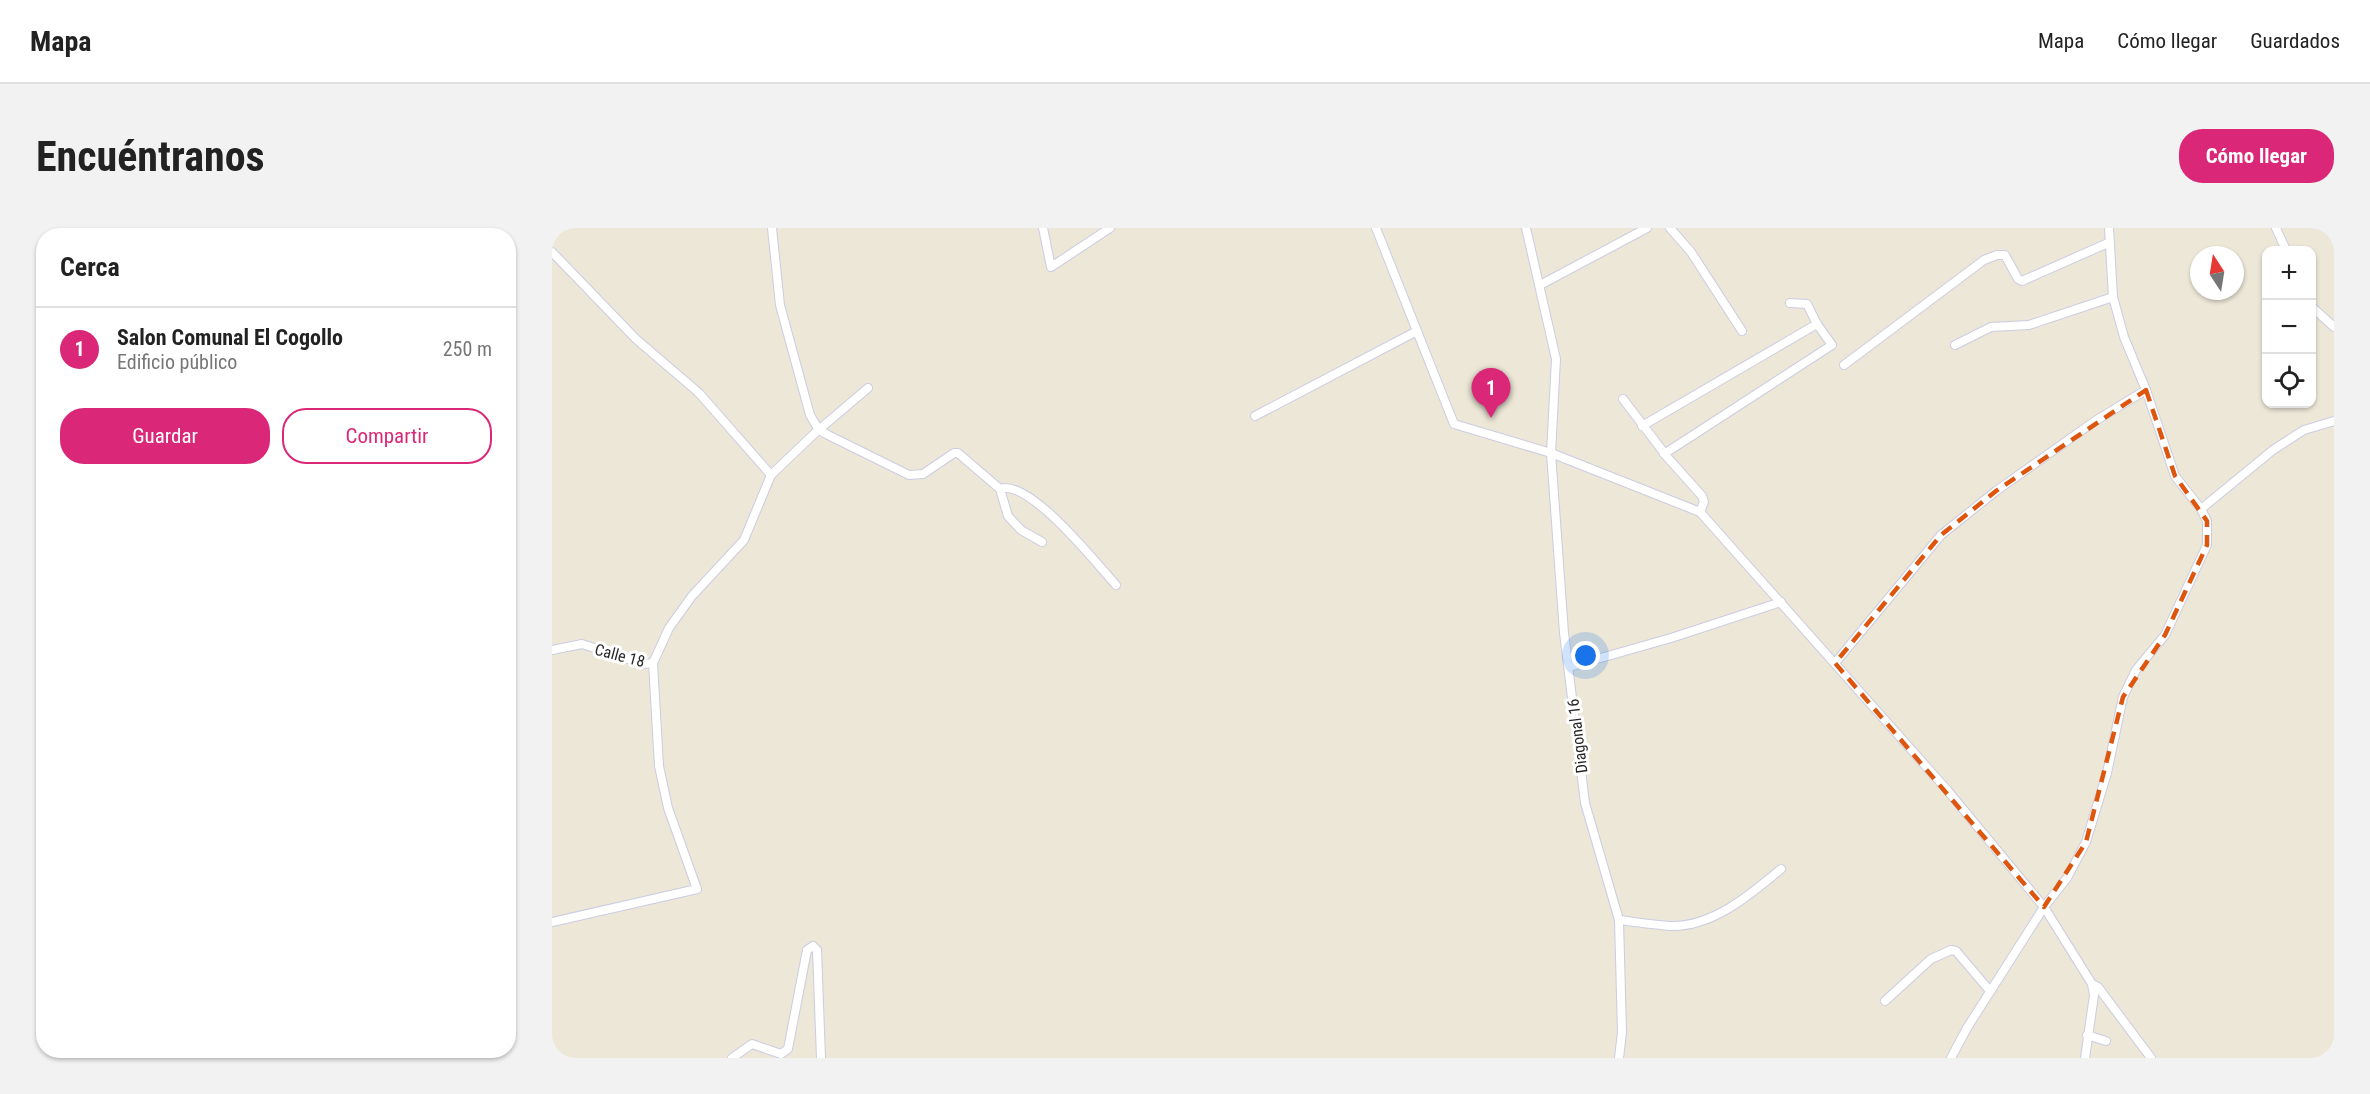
<!DOCTYPE html>
<html lang="es">
<meta charset="utf-8">
<style>
body{margin:0;font-family:"Roboto Condensed",sans-serif;background:#f2f2f2;color:#222}
.controls{position:absolute;right:18px;top:18px;display:grid;overflow:hidden;border-radius:12px;box-shadow:0 2px 4px #0004}
.controls button{width:54px;height:54px;display:grid;place-items:center;padding:0;border:0;border-bottom:2px solid #e0e0e0;background:#fff;color:#222;font:30px sans-serif}
.compass{position:absolute;left:1638px;top:18px;width:54px;height:54px;border-radius:50%;background:#fff;box-shadow:0 2px 4px #0004;rotate:348deg}
.you{position:absolute;left:1034px;top:428px;width:21px;height:21px;margin:-15px;border:4px solid #fff;border-radius:50%;background:#1a73e8;box-shadow:0 0 0 9px #1a73e833}
.badge{display:grid;place-items:center;width:39px;height:39px;border-radius:50%;background:#db2777;color:#fff;font-size:20px;font-weight:700}
.pin{position:absolute;translate:-50% -50px;filter:drop-shadow(0 2px 3px #0008)}
.pin::after{content:'';position:absolute;top:32px;width:21px;height:18px;background:inherit;clip-path:polygon(0 0,100% 0,50% 100%)}
.list{margin:0;padding:0;list-style:none}
h2{display:flex;justify-content:space-between;align-items:center;height:78px;margin:0;padding:0 24px;font-size:26px}
h2 small{font-size:20px;font-weight:400;color:#767676}
.list li{display:grid;grid-template-columns:39px 1fr auto;gap:18px;align-items:center;box-sizing:border-box;height:84px;padding:0 24px;border-top:2px solid #e0e0e0}
.list b{display:block;font-size:22px;white-space:nowrap}
.list p{margin:0;font-size:20px;white-space:nowrap;color:#767676}
.list em{font-size:20px;font-style:normal;color:#767676}
.actions{display:flex;gap:12px;padding:18px 24px}
.actions a{flex:1;padding:14px 0;border:2px solid #db2777;border-radius:24px;text-align:center;font-size:21px;color:#db2777}
.actions .main{background:#db2777;color:#fff}
.icon{flex:none;width:33px;height:33px;fill:none;stroke:currentColor;stroke-width:2;stroke-linecap:round;stroke-linejoin:round}
.map{position:relative;flex:none;width:1782px;height:830px;overflow:hidden;border-radius:24px}
header{display:flex;align-items:center;gap:36px;box-sizing:border-box;height:84px;padding:0 30px;background:#fff;border-bottom:2px solid #e0e0e0}
header strong{font-size:28px}
nav{display:flex;gap:33px;margin-inline-start:auto;font-size:21px}
.intro{display:flex;align-items:center;justify-content:space-between;box-sizing:border-box;height:144px;padding:0 36px}
h1{margin:0;font-size:42px}
.button{padding:15px 27px;border-radius:24px;background:#db2777;color:#fff;font-size:21px;font-weight:700}
main{display:flex;gap:36px;padding:0 36px}
aside{flex:1;background:#fff;border-radius:24px;box-shadow:0 2px 4px #0004}
.map>svg:first-child{display:block}
.lines{fill:none;stroke-linecap:round;stroke-linejoin:round}
.minor-casing{stroke:#cccce2;stroke-width:10}
.minor{stroke:#fff;stroke-width:8}
.marked{fill:none;stroke:#de560d;stroke-width:4.5;stroke-dasharray:12 8;stroke-linejoin:round}
.labels{text-anchor:middle;stroke-width:6;stroke-linejoin:round;paint-order:stroke}
.street-label{font-size:16px;fill:#272727;stroke:#fff}
</style>
<header>
<strong>Mapa</strong>
<nav><a>Mapa</a><a>Cómo llegar</a><a>Guardados</a></nav>
</header>
<div class="intro"><h1>Encuéntranos</h1><a class="button">Cómo llegar</a></div>
<main>
<aside>
<h2>Cerca<small></small></h2>
<ul class="list">
<li><span class="badge">1</span><div><b>Salon Comunal El Cogollo</b><p>Edificio público</p></div><em>250 m</em></li>
</ul>
<div class="actions"><a class="main">Guardar</a><a>Compartir</a></div>
</aside>
<div class="map">
<svg width="1782" height="830" viewBox="0 0 1782 830">
<rect width="100%" height="100%" fill="#ece7d7"/>
<g class="lines">
<defs>
<g id="minor">
<path d="M 220,0 L 228,77 L 258,187 L 267,202 L 276,207 L 357,247 L 371,246 L 402,225 L 406,225 L 448,261 L 456,288 L 469,302 L 490,314"/>
<path d="M 491,0 L 499,39 L 558,0"/>
<path d="M 824,0 L 902,196 L 999,225 L 1148,284 L 1396,563 L 1492,679 L 1540,756 L 1542,767 L 1533,830"/>
<path d="M 974,0 L 1004,131 L 999,225 L 1012,405 L 1033,575 L 1067,692 L 1070,804 L 1067,830"/>
<path d="M 1118,0 L 1139,24 L 1190,103"/>
<path d="M 1724,0 L 1734,22"/>
<path d="M 0,24 L 84,111 L 147,165 L 219,247"/>
<path d="M 988,57 L 1095,0"/>
<path d="M 1760,79 L 1782,99"/>
<path d="M 1403,117 L 1439,99 L 1477,97 L 1561,69"/>
<path d="M 1292,137 L 1432,32 L 1445,27 L 1453,27 L 1466,51 L 1470,53 L 1556,15"/>
<path d="M 1071,171 L 1116,230 L 1150,268 L 1152,274 L 1148,284"/>
<path d="M 703,188 L 865,103"/>
<path d="M 1090,198 L 1265,96"/>
<path d="M 1112,226 L 1280,117 L 1265,96 L 1255,76 L 1238,75"/>
<path d="M 448,261 C 477,250 545,336 564,357"/>
<path d="M 1649,281 L 1721,222 L 1752,202 L 1782,193"/>
<path d="M 0,422 L 30,416 L 91,436 L 101,435"/>
<path d="M 1283,435 L 1389,307 L 1444,263 L 1543,193 L 1594,162"/>
<path d="M 1017,439 L 1119,410 L 1229,374"/>
<path d="M 1067,692 C 1084,694 1102,697 1119,698 C 1161,699 1199,666 1229,641"/>
<path d="M 0,694 L 145,661 L 116,580 L 107,538 L 101,435 L 117,400 L 140,368 L 192,312 L 219,247 L 263,205 L 316,160"/>
<path d="M 1540,756 L 1546,759 L 1599,830"/>
<path d="M 1333,773 L 1379,731 L 1399,722 L 1404,723 L 1438,763"/>
<path d="M 1535,807 L 1554,813"/>
<path d="M 180,830 L 200,816 L 229,826 L 236,821 L 255,722 L 261,718 L 265,722 L 269,830"/>
<path d="M 1399,830 L 1415,800 L 1492,679 L 1515,650 L 1534,614 L 1555,545 L 1571,469 L 1584,442 L 1613,407 L 1655,317 L 1655,293 L 1649,281 L 1623,248 L 1594,162 L 1572,109 L 1561,69 L 1557,0"/>
</g>
</defs>
<use href="#minor" class="minor-casing"/>
<use href="#minor" class="minor"/>
</g>
<path class="marked" d="M 1594,162 L 1623,248 L 1655,293 L 1655,317 L 1613,407 L 1571,469 L 1534,614 L 1492,679 L 1283,435 L 1389,307 L 1444,263 Z"/>
<g class="labels">
<g class="street-label">
<text transform="translate(68 427) rotate(15)" y="6">Calle 18</text>
<text transform="translate(1025 508) rotate(-97)" y="6">Diagonal 16</text>
</g>
</g>
</svg>
<div class="controls">
<button>+</button>
<button>−</button>
<button><svg class="icon" aria-label="locate" viewBox="0 0 24 24"><circle cx="12" cy="12" r="6"/><path d="M12 2v4M12 18v4M2 12h4M18 12h4"/></svg></button>
</div>
<svg class="compass" viewBox="-18 -18 36 36"><path d="M0-13l5 13h-10z" fill="#e53935"/><path d="M0 13l5-13h-10z" fill="#767676"/></svg>
<div class="you"></div>
<div class="pin badge" style="left:939px;top:190px">1</div>
</div>
</main>
